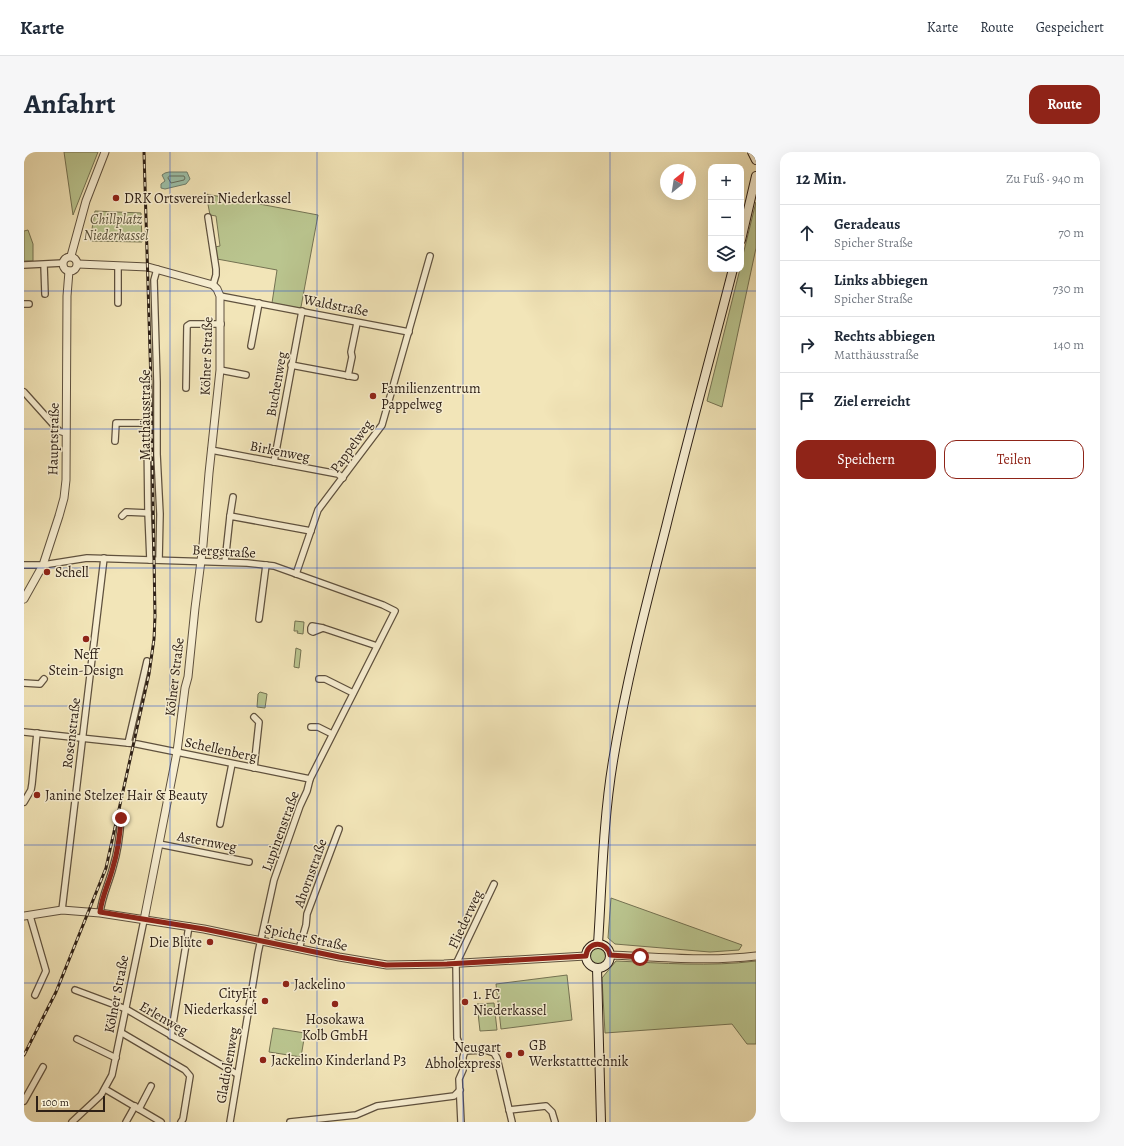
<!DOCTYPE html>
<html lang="de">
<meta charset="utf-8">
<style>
body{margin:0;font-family:Alegreya,serif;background:#f6f6f7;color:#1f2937}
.controls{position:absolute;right:12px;top:12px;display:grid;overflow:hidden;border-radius:8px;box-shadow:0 4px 16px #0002}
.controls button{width:36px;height:36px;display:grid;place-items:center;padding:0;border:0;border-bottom:1px solid #e0e1e3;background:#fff;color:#1f2937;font:20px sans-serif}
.compass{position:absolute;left:636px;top:12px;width:36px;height:36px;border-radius:50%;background:#fff;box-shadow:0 4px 16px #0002;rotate:30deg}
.scale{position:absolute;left:12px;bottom:10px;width:69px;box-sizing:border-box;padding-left:4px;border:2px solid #2e2016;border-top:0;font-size:11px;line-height:14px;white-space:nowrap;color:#2e2016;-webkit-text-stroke:3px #f7eed1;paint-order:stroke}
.stop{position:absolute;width:12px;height:12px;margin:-9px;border:3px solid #8f2418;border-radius:50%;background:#fff}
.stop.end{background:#8f2418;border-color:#fff;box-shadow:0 1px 4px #0008}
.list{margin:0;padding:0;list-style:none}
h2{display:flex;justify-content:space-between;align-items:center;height:52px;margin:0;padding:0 16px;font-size:17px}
h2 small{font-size:13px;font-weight:400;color:#747a83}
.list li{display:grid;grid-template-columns:26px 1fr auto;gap:12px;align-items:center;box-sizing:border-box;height:56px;padding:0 16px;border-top:1px solid #e0e1e3}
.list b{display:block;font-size:15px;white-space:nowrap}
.list p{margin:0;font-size:13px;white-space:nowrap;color:#747a83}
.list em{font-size:13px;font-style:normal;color:#747a83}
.actions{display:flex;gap:8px;padding:12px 16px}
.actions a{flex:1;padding:9px 0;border:1px solid #8f2418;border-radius:12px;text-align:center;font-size:14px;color:#8f2418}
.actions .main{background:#8f2418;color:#fff}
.icon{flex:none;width:22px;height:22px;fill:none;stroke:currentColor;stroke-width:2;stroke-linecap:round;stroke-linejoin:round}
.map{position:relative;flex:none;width:732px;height:970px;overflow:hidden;border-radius:12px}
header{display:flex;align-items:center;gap:24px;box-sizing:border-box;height:56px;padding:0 20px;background:#fff;border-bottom:1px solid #e0e1e3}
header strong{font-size:19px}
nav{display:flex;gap:22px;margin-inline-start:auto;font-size:14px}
.intro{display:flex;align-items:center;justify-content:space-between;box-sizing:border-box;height:96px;padding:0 24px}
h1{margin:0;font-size:28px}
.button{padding:10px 18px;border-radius:12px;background:#8f2418;color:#fff;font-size:14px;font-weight:700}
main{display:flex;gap:24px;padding:0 24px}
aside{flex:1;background:#fff;border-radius:12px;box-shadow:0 4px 16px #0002}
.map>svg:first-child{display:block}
.green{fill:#bac58f;stroke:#747252}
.water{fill:#9cc0a8;stroke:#70806e}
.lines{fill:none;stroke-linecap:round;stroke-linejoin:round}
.shore{stroke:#65705f;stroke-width:1}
.minor-casing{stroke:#5f513e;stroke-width:8}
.tertiary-casing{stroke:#5f513e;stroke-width:9}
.secondary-casing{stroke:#2e2016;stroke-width:10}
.minor{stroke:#f7eed1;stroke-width:5.5}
.tertiary{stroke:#f7eed1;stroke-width:7}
.secondary{stroke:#f7eed1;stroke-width:8}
.rail-casing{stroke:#2e2016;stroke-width:3}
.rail{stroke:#f7eed1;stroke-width:1.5;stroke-dasharray:4.5;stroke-linecap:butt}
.route{stroke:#8f2418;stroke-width:5}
.grid{fill:none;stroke:#1d4ed8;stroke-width:1;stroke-opacity:0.55}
.poi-dot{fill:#8f2418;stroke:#f7eed1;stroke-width:1.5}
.labels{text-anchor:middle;stroke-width:3;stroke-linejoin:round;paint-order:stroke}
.poi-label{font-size:14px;fill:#2e2016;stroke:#f7eed1;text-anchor:start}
.park-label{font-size:14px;font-style:italic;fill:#58523a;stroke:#f7eed1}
.street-label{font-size:14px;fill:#2e2016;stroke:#f7eed1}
</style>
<header>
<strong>Karte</strong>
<nav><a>Karte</a><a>Route</a><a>Gespeichert</a></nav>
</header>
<div class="intro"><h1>Anfahrt</h1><a class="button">Route</a></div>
<main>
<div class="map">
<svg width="732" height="970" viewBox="0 0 732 970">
<rect width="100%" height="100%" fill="#f2e5b8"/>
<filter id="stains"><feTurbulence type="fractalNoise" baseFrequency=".005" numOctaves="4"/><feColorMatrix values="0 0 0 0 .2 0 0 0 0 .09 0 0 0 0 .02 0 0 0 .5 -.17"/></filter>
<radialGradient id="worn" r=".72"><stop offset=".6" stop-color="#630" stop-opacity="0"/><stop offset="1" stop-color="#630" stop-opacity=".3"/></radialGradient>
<g class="green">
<path d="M 40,0 L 74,0 L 49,63 Z"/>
<path d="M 182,42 L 294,63 L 277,155 L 275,156 L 248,151 L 253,118 L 193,107 L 191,95 L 196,94 L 192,64 L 186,63 Z"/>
<path d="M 732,50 L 732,96 L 698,255 L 683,249 L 716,117 L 717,117 L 717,111 Z"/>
<path d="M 71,59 L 117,61 L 118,90 L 66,89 Z"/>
<path d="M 4,78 L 9,92 L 9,109 L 0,109 L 0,79 Z"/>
<path d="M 271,469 L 280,470 L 279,482 L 273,481 L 274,479 L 270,479 Z"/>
<path d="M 272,496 L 277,498 L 275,516 L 270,515 Z"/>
<path d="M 236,540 L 243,542 L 241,556 L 233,555 L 234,542 Z"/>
<path d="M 587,746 L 718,793 L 715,798 L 686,800 L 591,792 L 584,786 Z"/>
<circle cx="573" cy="804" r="10"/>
<path d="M 592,809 C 638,811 686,815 732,809 L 732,892 L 723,892 L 708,872 L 581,881 L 578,826 Z"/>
<path d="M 543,823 L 548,868 L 477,877 L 472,832 Z"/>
<path d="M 470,851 L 473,878 L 456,879 L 453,852 Z"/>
<path d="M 249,876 L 281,881 L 277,905 L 245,900 Z"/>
</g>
<path class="water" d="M 145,20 L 163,20 L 166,27 L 162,32 L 141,37 L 137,36 L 137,32 L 141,29 L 138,23 L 141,21 Z"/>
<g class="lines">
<path class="shore" d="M 146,24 L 160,24 L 161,26 L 160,28 L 147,31 L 144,26 Z"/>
<defs>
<g id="minor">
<path d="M 184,65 L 192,117 L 192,123 L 189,133"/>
<path d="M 0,113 L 39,111"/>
<path d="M 20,113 L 21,142"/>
<path d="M 133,117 L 130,128 L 133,230 L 133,302 L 136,362 L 135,408"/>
<path d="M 196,144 L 385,180"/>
<path d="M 94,151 L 94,114"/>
<path d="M 0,152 L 5,152"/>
<path d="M 227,194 L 235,151"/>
<path d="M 267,213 L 331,225"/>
<path d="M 196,218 L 222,223"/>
<path d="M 324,224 L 328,205 L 327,200 L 333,171"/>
<path d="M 162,236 L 163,174 L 166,172 L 197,172"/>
<path d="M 0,240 L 35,279 L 42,281"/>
<path d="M 91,289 L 92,271 L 121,271 L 123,281 L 124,361 L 126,408"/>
<path d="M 187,298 L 314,322 L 319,326"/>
<path d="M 250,310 L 278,159"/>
<path d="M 98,364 L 102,360 L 124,361"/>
<path d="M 206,364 L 209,345"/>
<path d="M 201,410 L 206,364 L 287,379"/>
<path d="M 0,413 L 19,413 L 63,406 L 223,411 L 250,414 L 359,453 L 371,459 L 286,627 L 283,639 L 276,654 L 250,728 L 234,801 L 206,970"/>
<path d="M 272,422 L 294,358 L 358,273 L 406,104"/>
<path d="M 235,467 L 242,413"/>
<path d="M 299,476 L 289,480 L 287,479 L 287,476 L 288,474 L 299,476 L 353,494"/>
<path d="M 295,527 L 301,527 L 329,541"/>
<path d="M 0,531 L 16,532 L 20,527"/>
<path d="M 230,565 L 235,570 L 230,616"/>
<path d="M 287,575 L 294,575 L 308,582"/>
<path d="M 0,580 L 113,592 L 286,627"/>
<path d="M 104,591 L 123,509"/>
<path d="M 0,650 L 7,638 L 8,632 L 13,581"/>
<path d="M 196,672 L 208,612"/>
<path d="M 135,692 L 225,710"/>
<path d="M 38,758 L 80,406"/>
<path d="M 76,761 C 78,744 85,731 89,715 C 94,699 96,683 97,666"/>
<path d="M 6,764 L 22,819 L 11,843"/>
<path d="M 275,797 L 282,773 L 283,762 L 315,677"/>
<path d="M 51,838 L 102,857 L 213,922"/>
<path d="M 98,881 L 161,918 L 166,924 L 159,967 L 157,970"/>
<path d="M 147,884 L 165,774"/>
<path d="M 53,887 L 92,906"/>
<path d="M 441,899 L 436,894 L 433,886 L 432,812 L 470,732"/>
<path d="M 441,899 L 461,898 L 470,901 L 473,906 L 488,970"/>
<path d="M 81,937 L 137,970"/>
<path d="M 0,949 L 19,915"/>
<path d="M 115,957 L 127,934"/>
<path d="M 485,958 L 522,954 L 528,960 L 531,970"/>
<path d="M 48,970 L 77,943 L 88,923 L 120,768"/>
<path d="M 102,970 L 111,954"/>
<path d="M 266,970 L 332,963 L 353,954 L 430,944 L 436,938"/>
<path d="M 437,970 L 435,927 L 439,918 L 439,905 L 441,899"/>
</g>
<g id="tertiary">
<path d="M 47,104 L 62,49 L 81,0"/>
<circle cx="46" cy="112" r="7"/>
<path d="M 54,112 L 124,115 L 189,133 L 193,137 L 196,144 L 196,218 L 185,321 L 179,393 L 171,456 L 164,525 L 161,536 L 153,600 L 120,768"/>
<path d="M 0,447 L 19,413 L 35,364 L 40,346 L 42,328 L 43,144 L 45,119"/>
<path d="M 0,764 L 38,758 L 76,761 L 180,777 L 315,805 L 363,813 L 420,812 L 562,804"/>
<path d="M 586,803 C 634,805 684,810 732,804"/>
</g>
<g id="secondary">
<path d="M 728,0 L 732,8"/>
<path d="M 717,88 L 732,24"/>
<circle cx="574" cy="804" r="12"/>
<path d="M 574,792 C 578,731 579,669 589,609 C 602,530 622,453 642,375 C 663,289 687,203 709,117"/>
<path d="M 573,816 L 577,970"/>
</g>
</defs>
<use href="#minor" class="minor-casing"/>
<use href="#tertiary" class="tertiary-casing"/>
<use href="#secondary" class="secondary-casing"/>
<use href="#minor" class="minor"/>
<use href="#tertiary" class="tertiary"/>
<use href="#secondary" class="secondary"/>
<defs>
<path id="rail" d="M 0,903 L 32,840 L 82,716 L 125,522 L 130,487 L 131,464 L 127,232 L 120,0"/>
</defs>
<use href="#rail" class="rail-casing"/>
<use href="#rail" class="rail"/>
</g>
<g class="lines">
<path class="route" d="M 97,666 C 96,683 94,699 89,715 C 85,731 78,744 76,760 L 180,777 L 315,805 L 362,813 L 423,812 L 562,804 C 563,789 583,788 586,803 L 616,805"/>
</g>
<path class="grid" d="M 146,0 L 146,970M 293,0 L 293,970M 439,0 L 439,970M 586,0 L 586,970M 0,139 L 732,139M 0,277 L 732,277M 0,416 L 732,416M 0,554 L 732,554M 0,693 L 732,693M 0,831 L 732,831"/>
<g class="poi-dot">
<circle cx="92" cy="46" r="4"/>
<circle cx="349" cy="244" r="4"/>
<circle cx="23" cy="420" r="4"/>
<circle cx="62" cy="487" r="4"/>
<circle cx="13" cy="643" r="4"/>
<circle cx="186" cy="790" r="4"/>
<circle cx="262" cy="832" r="4"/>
<circle cx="241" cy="849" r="4"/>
<circle cx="441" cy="850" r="4"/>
<circle cx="311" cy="852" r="4"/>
<circle cx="497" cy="901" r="4"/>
<circle cx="485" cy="903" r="4"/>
<circle cx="239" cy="908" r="4"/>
</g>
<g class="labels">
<g class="poi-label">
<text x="100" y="51">DRK Ortsverein Niederkassel</text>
<text x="357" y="241">Familienzentrum<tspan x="357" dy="16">Pappelweg</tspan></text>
<text x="31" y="425">Schell</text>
<text x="62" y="507" text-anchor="middle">Neff<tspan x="62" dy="16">Stein-Design</tspan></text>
<text x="21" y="648">Janine Stelzer Hair &amp; Beauty</text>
<text x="178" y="795" text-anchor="end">Die Blüte</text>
<text x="270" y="837">Jackelino</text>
<text x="233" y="846" text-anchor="end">CityFit<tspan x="233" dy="16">Niederkassel</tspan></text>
<text x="449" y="847">1. FC<tspan x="449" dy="16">Niederkassel</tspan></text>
<text x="311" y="872" text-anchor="middle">Hosokawa<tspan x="311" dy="16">Kolb GmbH</tspan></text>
<text x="505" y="898">GB<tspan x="505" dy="16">Werkstatttechnik</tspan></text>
<text x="477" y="900" text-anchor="end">Neugart<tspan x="477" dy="16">Abholexpress</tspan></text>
<text x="247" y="913">Jackelino Kinderland P3</text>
</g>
<g class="park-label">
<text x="92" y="72">Chillplatz<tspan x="92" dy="16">Niederkassel</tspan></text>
</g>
<g class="street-label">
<text transform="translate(312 153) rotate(11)" y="5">Waldstraße</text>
<text transform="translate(182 204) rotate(-88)" y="5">Kölner Straße</text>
<text transform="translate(252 232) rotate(-80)" y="5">Buchenweg</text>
<text transform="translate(121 263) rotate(-90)" y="5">Matthäusstraße</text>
<text transform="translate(29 287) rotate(-89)" y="5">Hauptstraße</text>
<text transform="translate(327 294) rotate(-54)" y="5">Pappelweg</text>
<text transform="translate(256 299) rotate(11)" y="5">Birkenweg</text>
<text transform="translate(200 399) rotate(3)" y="5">Bergstraße</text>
<text transform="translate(150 525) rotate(-83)" y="5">Kölner Straße</text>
<text transform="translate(47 581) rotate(-83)" y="5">Rosenstraße</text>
<text transform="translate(197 597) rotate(12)" y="5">Schellenberg</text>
<text transform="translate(256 679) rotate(-70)" y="5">Lupinenstraße</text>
<text transform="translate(183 689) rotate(11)" y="5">Asternweg</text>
<text transform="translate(286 721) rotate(-70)" y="5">Ahornstraße</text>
<text transform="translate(441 767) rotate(-65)" y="5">Fliederweg</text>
<text transform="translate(282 785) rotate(12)" y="5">Spicher Straße</text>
<text transform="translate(92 842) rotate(-79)" y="5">Kölner Straße</text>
<text transform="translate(140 866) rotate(30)" y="5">Erlenweg</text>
<text transform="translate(203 913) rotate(-80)" y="5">Gladiolenweg</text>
</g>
</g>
<rect width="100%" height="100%" filter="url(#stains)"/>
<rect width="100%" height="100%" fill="url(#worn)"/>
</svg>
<div class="controls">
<button>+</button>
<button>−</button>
<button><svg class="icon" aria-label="layers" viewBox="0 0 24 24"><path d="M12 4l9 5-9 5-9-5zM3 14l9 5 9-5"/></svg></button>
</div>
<svg class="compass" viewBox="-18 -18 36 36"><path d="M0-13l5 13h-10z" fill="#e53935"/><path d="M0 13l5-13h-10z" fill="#747a83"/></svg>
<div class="scale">100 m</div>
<div class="stop" style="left:616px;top:805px"></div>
<div class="stop end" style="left:97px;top:666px"></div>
</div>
<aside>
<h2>12 Min.<small>Zu Fuß · 940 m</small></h2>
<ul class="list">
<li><svg class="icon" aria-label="ahead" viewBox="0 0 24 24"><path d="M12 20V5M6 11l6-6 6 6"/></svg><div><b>Geradeaus</b><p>Spicher Straße</p></div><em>70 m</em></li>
<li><svg class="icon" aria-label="left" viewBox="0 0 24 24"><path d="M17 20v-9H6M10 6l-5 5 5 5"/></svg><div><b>Links abbiegen</b><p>Spicher Straße</p></div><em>730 m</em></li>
<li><svg class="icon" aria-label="right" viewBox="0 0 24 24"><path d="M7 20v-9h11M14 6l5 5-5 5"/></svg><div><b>Rechts abbiegen</b><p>Matthäusstraße</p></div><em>140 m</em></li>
<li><svg class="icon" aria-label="arrive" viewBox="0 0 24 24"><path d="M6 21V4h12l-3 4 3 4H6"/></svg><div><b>Ziel erreicht</b></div></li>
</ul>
<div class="actions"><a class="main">Speichern</a><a>Teilen</a></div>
</aside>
</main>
